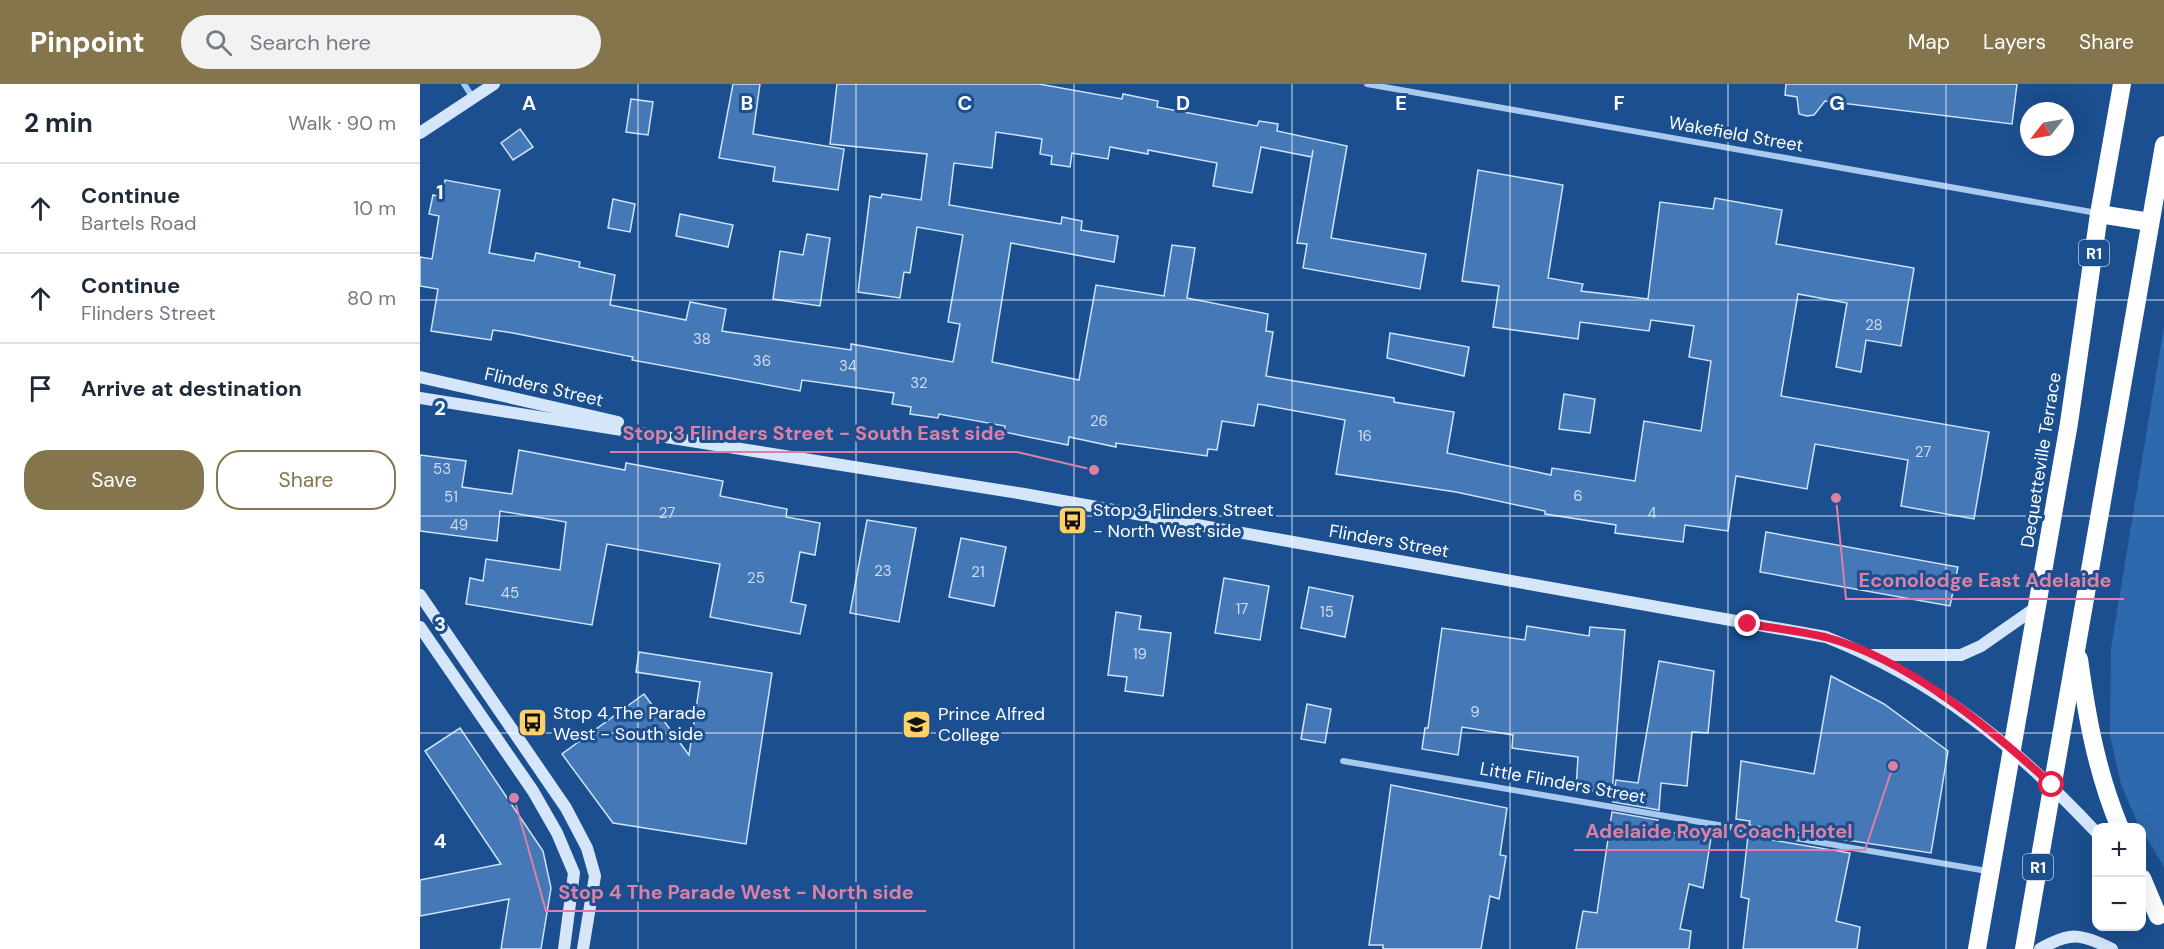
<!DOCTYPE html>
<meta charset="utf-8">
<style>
body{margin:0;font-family:"DM Sans",sans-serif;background:#f2f2f3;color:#1f2937}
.controls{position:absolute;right:18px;bottom:18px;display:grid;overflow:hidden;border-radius:12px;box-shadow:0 6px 24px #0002}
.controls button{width:54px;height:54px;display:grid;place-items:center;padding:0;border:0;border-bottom:2px solid #e0e1e3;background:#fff;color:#1f2937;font:30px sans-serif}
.compass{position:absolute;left:1600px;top:18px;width:54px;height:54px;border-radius:50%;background:#fff;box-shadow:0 6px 24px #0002;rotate:239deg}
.stop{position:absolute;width:18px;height:18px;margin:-14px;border:4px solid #e11d48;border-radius:50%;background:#fff}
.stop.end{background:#e11d48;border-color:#fff;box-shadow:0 2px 6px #0008}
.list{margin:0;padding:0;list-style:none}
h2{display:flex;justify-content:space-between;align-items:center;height:78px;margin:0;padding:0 24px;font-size:26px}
h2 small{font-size:20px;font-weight:400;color:#747a83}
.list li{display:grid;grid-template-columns:39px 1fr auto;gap:18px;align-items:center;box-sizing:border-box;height:90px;padding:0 24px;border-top:2px solid #e0e1e3}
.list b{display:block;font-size:22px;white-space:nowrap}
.list p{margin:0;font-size:20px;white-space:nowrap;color:#747a83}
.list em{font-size:20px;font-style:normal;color:#747a83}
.actions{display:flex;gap:12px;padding:18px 24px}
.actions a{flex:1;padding:14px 0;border:2px solid #84754c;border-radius:24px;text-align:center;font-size:21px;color:#84754c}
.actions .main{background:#84754c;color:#fff}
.icon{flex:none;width:33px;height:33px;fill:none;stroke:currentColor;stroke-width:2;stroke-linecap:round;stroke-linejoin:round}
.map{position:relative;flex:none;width:1744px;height:865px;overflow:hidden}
header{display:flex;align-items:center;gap:36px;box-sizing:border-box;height:84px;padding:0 30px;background:#84754c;color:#fff}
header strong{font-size:28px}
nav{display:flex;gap:33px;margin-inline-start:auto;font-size:21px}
.search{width:420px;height:54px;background:#f2f2f3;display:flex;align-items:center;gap:15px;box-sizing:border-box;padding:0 21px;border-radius:33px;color:#747a83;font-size:22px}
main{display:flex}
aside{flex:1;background:#fff}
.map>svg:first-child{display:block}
.green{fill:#2e69ad}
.building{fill:#4478b7;stroke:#cfe3fa;stroke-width:1.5}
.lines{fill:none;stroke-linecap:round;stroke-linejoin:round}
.street{stroke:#a9c9ee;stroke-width:6}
.secondary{stroke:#d6e6fa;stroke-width:12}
.highway{stroke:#fff;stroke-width:18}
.route{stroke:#e11d48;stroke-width:8}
.grid{fill:none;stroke:#fff;stroke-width:1.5;stroke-opacity:0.55}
.labels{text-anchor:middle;stroke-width:6;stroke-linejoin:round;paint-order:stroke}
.number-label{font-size:15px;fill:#d0dded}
.shield{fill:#1b4f8f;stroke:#bbcadd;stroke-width:1.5}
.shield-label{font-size:16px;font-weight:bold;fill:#fff}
.street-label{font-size:18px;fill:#fff;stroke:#1b4f8f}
.poi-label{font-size:18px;fill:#fff;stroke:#1b4f8f;text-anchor:start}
.grid-label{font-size:20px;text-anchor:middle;font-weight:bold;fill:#fff;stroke:#1b4f8f;stroke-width:6;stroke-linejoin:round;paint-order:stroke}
.leader{fill:none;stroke:#dd80a5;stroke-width:2}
.callout-dot{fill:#dd80a5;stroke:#1b4f8f;stroke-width:2}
.callout-label{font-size:20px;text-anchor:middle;font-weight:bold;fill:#dd80a5;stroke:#1b4f8f;stroke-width:6;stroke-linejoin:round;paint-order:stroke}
</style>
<header>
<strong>Pinpoint</strong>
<div class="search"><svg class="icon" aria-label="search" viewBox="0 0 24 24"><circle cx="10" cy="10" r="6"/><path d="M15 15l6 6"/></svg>Search here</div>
<nav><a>Map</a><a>Layers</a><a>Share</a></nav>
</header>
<main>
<aside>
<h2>2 min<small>Walk · 90 m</small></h2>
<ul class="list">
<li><svg class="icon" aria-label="ahead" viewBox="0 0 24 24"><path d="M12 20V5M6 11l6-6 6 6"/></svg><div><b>Continue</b><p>Bartels Road</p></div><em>10 m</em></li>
<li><svg class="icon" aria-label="ahead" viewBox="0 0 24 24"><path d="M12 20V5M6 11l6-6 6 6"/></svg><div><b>Continue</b><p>Flinders Street</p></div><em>80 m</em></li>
<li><svg class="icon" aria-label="arrive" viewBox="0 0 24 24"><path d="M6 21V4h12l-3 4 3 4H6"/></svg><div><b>Arrive at destination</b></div></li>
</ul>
<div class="actions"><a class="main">Save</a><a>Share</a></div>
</aside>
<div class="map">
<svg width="1744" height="865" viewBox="0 0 1744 865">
<rect width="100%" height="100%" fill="#1b4f8f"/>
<path class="green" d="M 1744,242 L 1744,783 L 1717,738 L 1701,700 L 1690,651 L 1691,564 Z"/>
<g class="building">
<path d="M 313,0 L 340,0 L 333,50 L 424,65 L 418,106 L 353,97 L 355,83 L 299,74 Z"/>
<path d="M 417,0 L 619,0 L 702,15 L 703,10 L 738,17 L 737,23 L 837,42 L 839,37 L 858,40 L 857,47 L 927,62 L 911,154 L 1006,170 L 1000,205 L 883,184 L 887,160 L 877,159 L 893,66 L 892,73 L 841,63 L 832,109 L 793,102 L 797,79 L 728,66 L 728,70 L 690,63 L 688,75 L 652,69 L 650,83 L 631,80 L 632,72 L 620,70 L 622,55 L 576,48 L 572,84 L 534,79 L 529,121 L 641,140 L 642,133 L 662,137 L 661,146 L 698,152 L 694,178 L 591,159 L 572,278 L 659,296 L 676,201 L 744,212 L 752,161 L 775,164 L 767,214 L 848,230 L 846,247 L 853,248 L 846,292 L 974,314 L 974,318 L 1034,328 L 1027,369 L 1131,391 L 1132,384 L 1215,397 L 1224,337 L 1281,347 L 1291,277 L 1269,273 L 1274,242 L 1231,236 L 1229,247 L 1160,238 L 1158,255 L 1073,243 L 1079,202 L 1042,197 L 1058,86 L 1143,101 L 1128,194 L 1163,200 L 1161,207 L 1228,215 L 1240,118 L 1293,125 L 1295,114 L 1362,126 L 1356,160 L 1494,184 L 1481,262 L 1446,256 L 1441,288 L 1416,283 L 1427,219 L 1378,210 L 1361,312 L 1569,348 L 1554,435 L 1481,422 L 1488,376 L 1395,360 L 1387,405 L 1316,392 L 1308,447 L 1265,441 L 1263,458 L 1195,449 L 1196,441 L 1125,430 L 1125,427 L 1036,408 L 916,390 L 925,336 L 838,320 L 834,342 L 802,337 L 797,366 L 788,365 L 787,372 L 696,359 L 696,363 L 649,353 L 648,361 L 584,348 L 585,342 L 519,330 L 518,334 L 490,330 L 491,323 L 472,320 L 474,309 L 382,296 L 380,307 L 212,276 L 213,273 L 93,249 L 73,246 L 71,256 L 11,247 L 18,205 L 0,202 L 0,173 L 12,175 L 19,132 L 9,130 L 13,111 L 22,113 L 25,96 L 80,106 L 69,169 L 114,177 L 116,169 L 160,178 L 159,183 L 195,191 L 190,221 L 266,236 L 270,218 L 306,225 L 302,247 L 431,266 L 431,260 L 533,278 L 540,240 L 528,238 L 543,151 L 497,143 L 490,189 L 484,188 L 480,214 L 438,208 L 450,112 L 461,114 L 462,110 L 501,116 L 507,70 L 410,60 Z"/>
<path d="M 1366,0 L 1597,0 L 1592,40 L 1405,17 L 1394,31 L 1387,32 L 1379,30 L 1377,13 L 1365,11 Z"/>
<path d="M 211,15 L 233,18 L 228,51 L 206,48 Z"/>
<path d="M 100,45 L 113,63 L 93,76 L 81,59 Z"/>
<path d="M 193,115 L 215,120 L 210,148 L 188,144 Z"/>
<path d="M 260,130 L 313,141 L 308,163 L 256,152 Z"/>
<path d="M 387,150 L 410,154 L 400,222 L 353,215 L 360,167 L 383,171 Z"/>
<path d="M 970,249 L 1049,263 L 1044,292 L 967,274 Z"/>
<path d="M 1144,310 L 1175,315 L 1170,349 L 1139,345 Z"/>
<path d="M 99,366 L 205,386 L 206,379 L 303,397 L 300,412 L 367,425 L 366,433 L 400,439 L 395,471 L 380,468 L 371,518 L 386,521 L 380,550 L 290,533 L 300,480 L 187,460 L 172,541 L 46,520 L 50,494 L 63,497 L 66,475 L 140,486 L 146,438 L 80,427 L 77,457 L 0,447 L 0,371 L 46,377 L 42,403 L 92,410 Z"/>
<path d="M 447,436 L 496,444 L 479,538 L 430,529 Z"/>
<path d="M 1346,448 L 1538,483 L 1530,522 L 1340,488 Z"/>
<path d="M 541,454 L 586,463 L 574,522 L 529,513 Z"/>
<path d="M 804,494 L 849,502 L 840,556 L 795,549 Z"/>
<path d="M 889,503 L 933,512 L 925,553 L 881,544 Z"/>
<path d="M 696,528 L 721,532 L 719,545 L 751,549 L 743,612 L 705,607 L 707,593 L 688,591 Z"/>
<path d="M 1107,542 L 1169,552 L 1170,543 L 1205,546 L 1192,709 L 1156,705 L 1158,673 L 1092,664 L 1093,651 L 1042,643 L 1038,671 L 1002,665 L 1005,644 L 1008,644 L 1022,544 L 1105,556 Z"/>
<path d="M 219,568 L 352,589 L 326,760 L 193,739 L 142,670 L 224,610 L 269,671 L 280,598 L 216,588 Z"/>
<path d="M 1239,577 L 1294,587 L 1288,649 L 1272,648 L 1267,702 L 1241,699 L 1239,726 L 1193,718 L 1196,696 L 1218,699 Z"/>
<path d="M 1411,592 L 1464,620 L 1528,667 L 1511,769 L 1329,741 L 1330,737 L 1316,735 L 1321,677 L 1394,690 Z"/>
<path d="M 887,620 L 911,625 L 905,659 L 881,655 Z"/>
<path d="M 40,644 L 123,767 L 131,804 L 121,865 L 81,865 L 89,815 L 0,832 L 0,796 L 81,780 L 5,667 Z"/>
<path d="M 971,701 L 1087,724 L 1080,771 L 1086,772 L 1079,815 L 1070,812 L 1061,865 L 963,865 L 963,861 L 949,861 Z"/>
<path d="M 1192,728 L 1238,736 L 1237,746 L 1291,754 L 1283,804 L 1269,800 L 1260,845 L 1271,847 L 1269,865 L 1156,865 L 1163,827 L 1177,829 Z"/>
<path d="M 1328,752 L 1430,769 L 1416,837 L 1440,843 L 1437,865 L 1323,865 L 1329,815 L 1321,813 Z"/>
</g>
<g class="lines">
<g class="street">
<path d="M 44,0 L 53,14"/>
<path d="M 947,0 L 1677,129"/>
<path d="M 923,677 L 1567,787"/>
</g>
<g class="secondary">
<path d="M 0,49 L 74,0"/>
<path d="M 0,293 L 198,338"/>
<path d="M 0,314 L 604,410 L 1406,553 C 1517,597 1595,662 1676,748"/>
<path d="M 0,511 L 146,724 L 167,764 L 175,792 L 163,865"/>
<path d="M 0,543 L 113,707 L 137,749 L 154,789 L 144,865"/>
<path d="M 1453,571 L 1541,571 L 1561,562 L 1618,522"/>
<path d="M 1620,865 C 1650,848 1661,849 1692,865"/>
</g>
<g class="highway">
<path d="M 1679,130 L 1730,138"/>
<path d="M 1659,575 C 1667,634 1677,689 1700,744"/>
<path d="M 1722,794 L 1738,832"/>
<path d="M 1557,865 L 1649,339 L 1679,130 L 1702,0"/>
<path d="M 1604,865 L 1744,61"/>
</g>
</g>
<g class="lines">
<path class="route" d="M 1328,540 C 1353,544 1380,547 1405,553 C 1488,575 1570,644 1632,701"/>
</g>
<path class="grid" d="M 218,0 L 218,865M 436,0 L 436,865M 654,0 L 654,865M 872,0 L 872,865M 1090,0 L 1090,865M 1308,0 L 1308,865M 1526,0 L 1526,865M 0,216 L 1744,216M 0,432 L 1744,432M 0,649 L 1744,649"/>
<defs>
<symbol id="bus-square" viewBox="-11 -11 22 22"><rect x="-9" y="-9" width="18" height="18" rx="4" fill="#ffd166" stroke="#1b4f8f"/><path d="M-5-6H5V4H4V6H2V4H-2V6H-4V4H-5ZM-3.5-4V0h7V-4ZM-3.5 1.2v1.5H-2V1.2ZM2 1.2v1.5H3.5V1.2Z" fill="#111"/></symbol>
<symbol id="school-square" viewBox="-11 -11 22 22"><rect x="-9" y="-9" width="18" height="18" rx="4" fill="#ffd166" stroke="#1b4f8f"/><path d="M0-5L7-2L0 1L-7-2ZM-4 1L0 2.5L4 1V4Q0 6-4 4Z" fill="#111"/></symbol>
</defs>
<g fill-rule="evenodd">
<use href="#bus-square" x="636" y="420" width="33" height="33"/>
<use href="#bus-square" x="96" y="622" width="33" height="33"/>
<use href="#school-square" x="480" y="624" width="33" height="33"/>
</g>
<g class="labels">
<g class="number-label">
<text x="1454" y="246">28</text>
<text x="282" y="260">38</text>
<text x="342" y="282">36</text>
<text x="428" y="287">34</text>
<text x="499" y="304">32</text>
<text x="679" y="342">26</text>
<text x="945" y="357">16</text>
<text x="1503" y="373">27</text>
<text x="22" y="390">53</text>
<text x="1158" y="417">6</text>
<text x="31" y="418">51</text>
<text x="247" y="434">27</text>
<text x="1232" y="434">4</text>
<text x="39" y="446">49</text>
<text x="463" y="492">23</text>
<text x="558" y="493">21</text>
<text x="336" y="499">25</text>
<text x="90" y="514">45</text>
<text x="822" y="530">17</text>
<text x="907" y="533">15</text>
<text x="720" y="575">19</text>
<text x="1055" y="633">9</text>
</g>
<g class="shield">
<rect x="1659" y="156" width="30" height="26" rx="4.5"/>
<rect x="1603" y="770" width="30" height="26" rx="4.5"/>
</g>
<g class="shield-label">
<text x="1674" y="175">R1</text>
<text x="1618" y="789">R1</text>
</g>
<g class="street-label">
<text transform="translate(1316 50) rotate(10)" y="6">Wakefield Street</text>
<text transform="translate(124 303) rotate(13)" y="6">Flinders Street</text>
<text transform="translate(1621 376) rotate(-81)" y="6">Dequetteville Terrace</text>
<text transform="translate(969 457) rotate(10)" y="6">Flinders Street</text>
<text transform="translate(1143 699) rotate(10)" y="6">Little Flinders Street</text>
</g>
<g class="poi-label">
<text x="673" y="432">Stop 3 Flinders Street<tspan x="673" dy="21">- North West side</tspan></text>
<text x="133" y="635">Stop 4 The Parade<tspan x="133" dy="21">West - South side</tspan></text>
<text x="518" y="636">Prince Alfred<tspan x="518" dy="21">College</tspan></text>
</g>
</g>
<g class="grid-label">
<text x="109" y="26">A</text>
<text x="327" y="26">B</text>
<text x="545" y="26">C</text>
<text x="763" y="26">D</text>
<text x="981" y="26">E</text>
<text x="1199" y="26">F</text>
<text x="1417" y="26">G</text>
<text x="20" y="115">1</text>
<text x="20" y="331">2</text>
<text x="20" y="547">3</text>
<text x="20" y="764">4</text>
</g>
<path class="leader" d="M674 386L597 368H190M1416 414L1426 515H1704M1473 682L1445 766H1154M94 714L126 827H506"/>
<g class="callout-dot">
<circle cx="674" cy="386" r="6"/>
<circle cx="1416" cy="414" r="6"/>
<circle cx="1473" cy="682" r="6"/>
<circle cx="94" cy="714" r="6"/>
</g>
<g class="callout-label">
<text x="394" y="356">Stop 3 Flinders Street - South East side</text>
<text x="1565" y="503">Econolodge East Adelaide</text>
<text x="1299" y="754">Adelaide Royal Coach Hotel</text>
<text x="316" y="815">Stop 4 The Parade West - North side</text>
</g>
</svg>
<div class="controls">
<button>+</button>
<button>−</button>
</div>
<svg class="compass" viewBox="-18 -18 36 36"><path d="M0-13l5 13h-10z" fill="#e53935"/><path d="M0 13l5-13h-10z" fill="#747a83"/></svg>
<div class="stop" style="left:1632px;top:701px"></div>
<div class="stop end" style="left:1328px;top:540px"></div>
</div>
</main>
